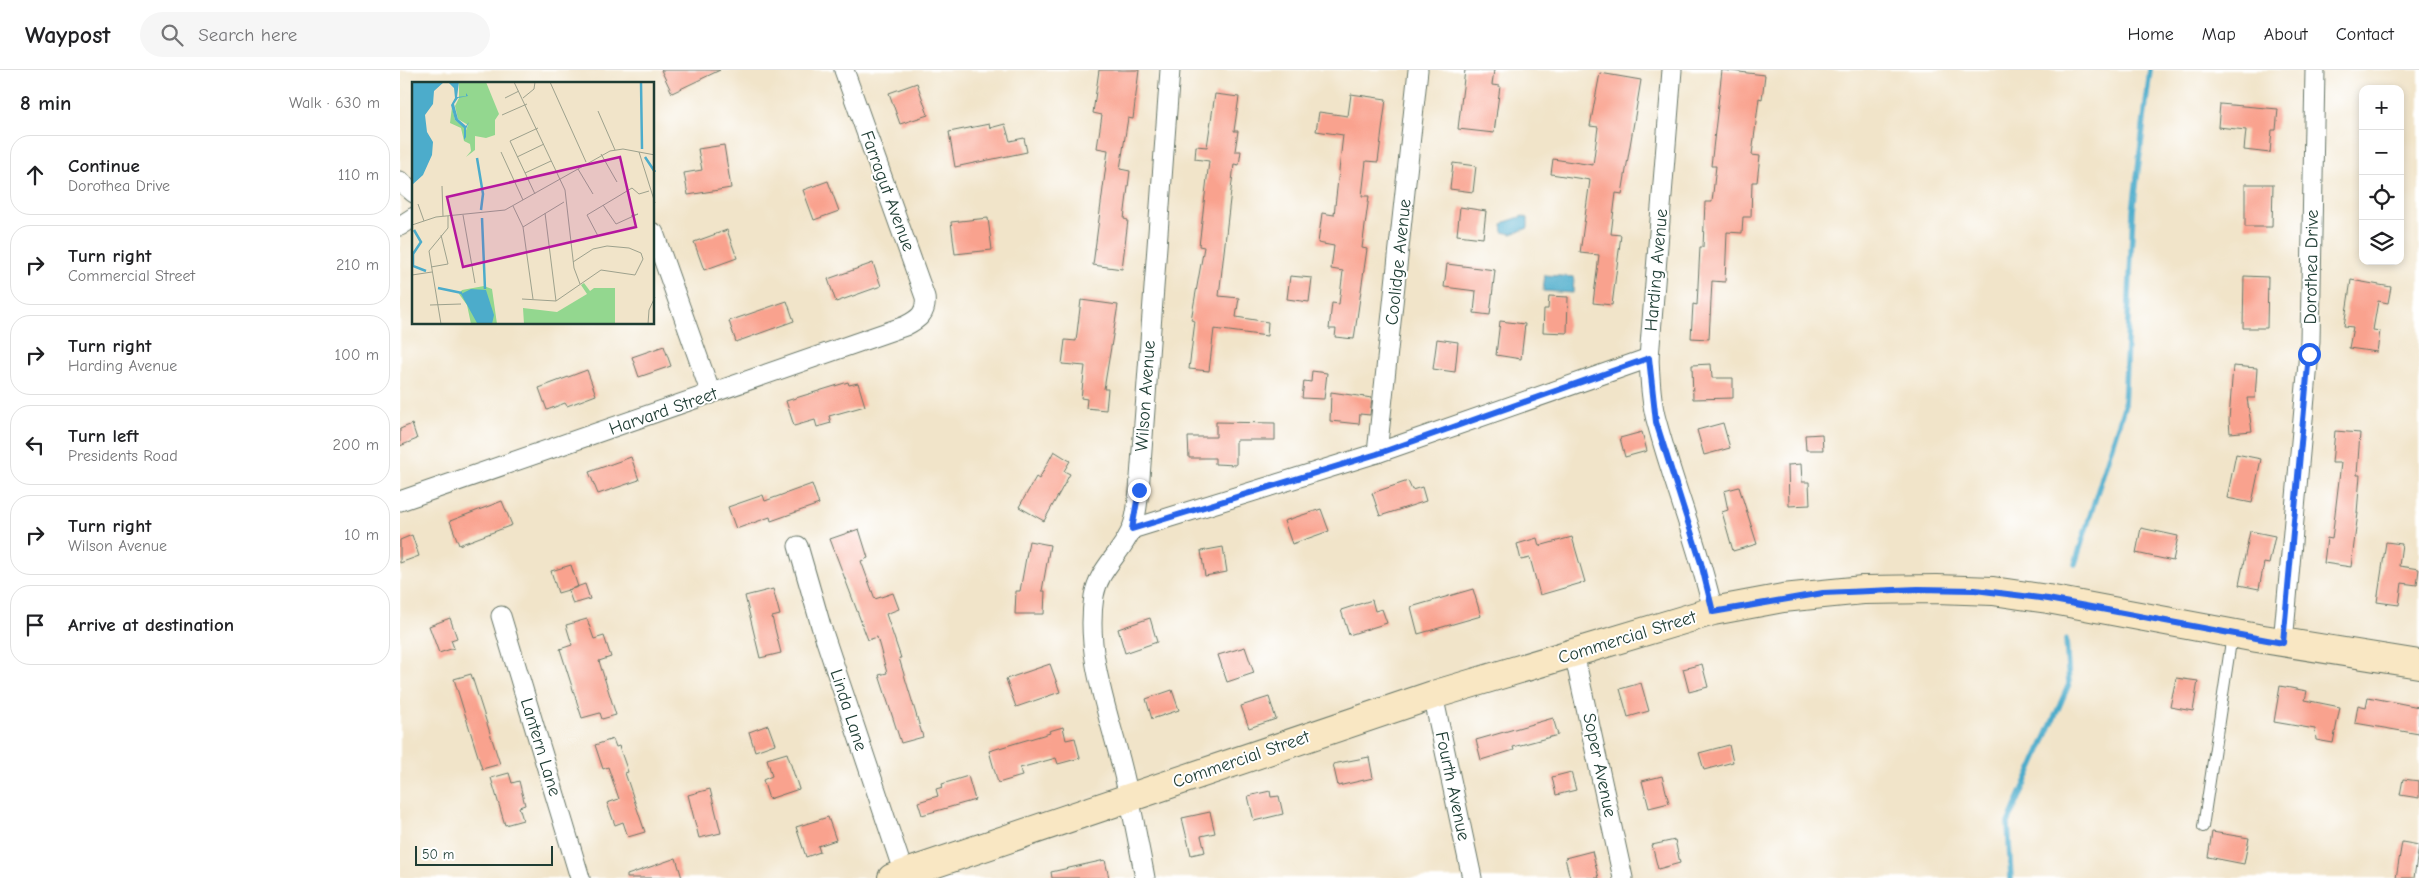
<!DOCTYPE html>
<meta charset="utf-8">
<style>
body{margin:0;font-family:"Comic Neue",sans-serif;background:#f6f6f6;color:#202124}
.controls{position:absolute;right:15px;top:15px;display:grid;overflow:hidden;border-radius:10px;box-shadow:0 2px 8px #0003}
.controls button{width:45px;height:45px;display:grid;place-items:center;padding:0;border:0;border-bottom:1px solid #e0e0e0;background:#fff;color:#202124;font:25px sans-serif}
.scale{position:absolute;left:15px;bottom:12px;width:138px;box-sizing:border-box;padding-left:5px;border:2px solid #1f3d34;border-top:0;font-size:14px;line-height:18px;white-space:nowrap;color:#1f3d34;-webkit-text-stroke:4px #fff;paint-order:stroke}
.stop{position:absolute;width:15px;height:15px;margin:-11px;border:4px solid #2563eb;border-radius:50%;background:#fff}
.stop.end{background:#2563eb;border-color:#fff;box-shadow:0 1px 5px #0008}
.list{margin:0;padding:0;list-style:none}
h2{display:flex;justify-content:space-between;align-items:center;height:65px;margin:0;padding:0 20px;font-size:21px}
h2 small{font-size:16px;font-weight:400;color:#757577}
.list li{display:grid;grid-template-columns:32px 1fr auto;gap:15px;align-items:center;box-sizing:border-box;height:80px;margin:0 10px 10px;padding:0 10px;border:1px solid #e0e0e0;border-radius:20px}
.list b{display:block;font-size:19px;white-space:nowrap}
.list p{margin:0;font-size:16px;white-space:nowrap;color:#757577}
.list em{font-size:16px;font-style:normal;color:#757577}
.icon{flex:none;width:28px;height:28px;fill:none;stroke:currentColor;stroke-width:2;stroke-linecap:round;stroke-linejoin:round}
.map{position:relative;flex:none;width:2019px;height:808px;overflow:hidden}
header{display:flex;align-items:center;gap:30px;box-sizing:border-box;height:70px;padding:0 25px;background:#fff;border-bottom:1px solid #e0e0e0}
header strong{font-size:24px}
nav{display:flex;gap:28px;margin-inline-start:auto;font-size:18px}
.search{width:350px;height:45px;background:#f6f6f6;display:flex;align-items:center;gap:12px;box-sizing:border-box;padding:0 18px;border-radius:28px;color:#757577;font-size:19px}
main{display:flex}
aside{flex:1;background:#fff}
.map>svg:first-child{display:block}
.water{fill:#4caccb;stroke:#367480}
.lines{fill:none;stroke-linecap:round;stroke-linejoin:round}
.stream{stroke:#4caccb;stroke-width:5.5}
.building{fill:#f9a28e}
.lane-casing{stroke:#687768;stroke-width:12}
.street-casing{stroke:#687768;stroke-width:21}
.secondary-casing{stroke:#687768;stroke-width:30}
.lane{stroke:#fff;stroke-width:10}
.street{stroke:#fff;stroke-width:19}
.secondary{stroke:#f9e7c3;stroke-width:28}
.route{stroke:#2563eb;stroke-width:6}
.labels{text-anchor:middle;stroke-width:4;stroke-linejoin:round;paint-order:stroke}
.street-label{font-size:18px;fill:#1f3d34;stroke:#fff}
.inset-river{fill:none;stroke:#4caccb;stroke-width:2.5}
.inset-road{fill:none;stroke:#9da18d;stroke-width:1}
.view{fill:#b5179e;fill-opacity:0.15;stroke:#b5179e;stroke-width:2.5}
.inset-edge{fill:none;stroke:#1f3d34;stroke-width:2.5}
</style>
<header>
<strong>Waypost</strong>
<div class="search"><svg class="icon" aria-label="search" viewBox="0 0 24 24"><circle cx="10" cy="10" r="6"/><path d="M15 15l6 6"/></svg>Search here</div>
<nav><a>Home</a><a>Map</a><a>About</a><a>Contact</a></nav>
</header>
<main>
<aside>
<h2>8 min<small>Walk · 630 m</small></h2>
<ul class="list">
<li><svg class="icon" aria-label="ahead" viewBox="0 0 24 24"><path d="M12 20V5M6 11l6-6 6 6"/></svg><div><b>Continue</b><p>Dorothea Drive</p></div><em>110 m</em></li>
<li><svg class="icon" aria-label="right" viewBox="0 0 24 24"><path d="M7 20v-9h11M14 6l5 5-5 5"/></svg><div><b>Turn right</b><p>Commercial Street</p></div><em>210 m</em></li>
<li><svg class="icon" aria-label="right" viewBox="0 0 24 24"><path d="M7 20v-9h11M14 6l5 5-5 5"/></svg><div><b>Turn right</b><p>Harding Avenue</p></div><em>100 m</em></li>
<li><svg class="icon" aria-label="left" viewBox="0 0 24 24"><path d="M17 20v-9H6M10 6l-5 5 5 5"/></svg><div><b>Turn left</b><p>Presidents Road</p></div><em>200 m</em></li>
<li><svg class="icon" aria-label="right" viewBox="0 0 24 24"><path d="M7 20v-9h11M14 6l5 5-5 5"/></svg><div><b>Turn right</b><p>Wilson Avenue</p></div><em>10 m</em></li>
<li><svg class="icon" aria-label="arrive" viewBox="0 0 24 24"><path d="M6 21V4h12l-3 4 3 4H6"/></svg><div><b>Arrive at destination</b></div></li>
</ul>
</aside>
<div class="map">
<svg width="2019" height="808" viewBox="0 0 2019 808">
<rect width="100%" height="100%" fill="#fff"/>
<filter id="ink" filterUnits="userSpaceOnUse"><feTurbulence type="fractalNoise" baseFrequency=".02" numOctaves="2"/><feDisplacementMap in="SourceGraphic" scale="10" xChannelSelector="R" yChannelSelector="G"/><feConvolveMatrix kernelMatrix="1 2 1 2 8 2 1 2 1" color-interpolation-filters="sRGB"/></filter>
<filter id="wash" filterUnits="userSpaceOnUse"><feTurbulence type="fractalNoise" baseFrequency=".0096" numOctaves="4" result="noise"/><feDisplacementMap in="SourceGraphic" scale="20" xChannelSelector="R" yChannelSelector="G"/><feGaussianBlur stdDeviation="1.12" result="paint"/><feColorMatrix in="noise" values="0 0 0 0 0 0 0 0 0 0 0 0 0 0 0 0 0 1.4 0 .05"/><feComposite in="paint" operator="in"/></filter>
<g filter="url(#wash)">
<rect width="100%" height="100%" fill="#f1e4c9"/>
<g class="water">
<path d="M 1123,146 L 1128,148 L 1128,158 L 1112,164 L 1103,162 L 1102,155 L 1105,152 Z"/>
<path d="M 1145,205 L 1174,207 L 1173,223 L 1143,221 Z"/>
</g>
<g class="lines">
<g class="stream">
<path d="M 1675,494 L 1724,337 L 1733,141 L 1750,0"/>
<path d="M 1611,808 L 1608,753 L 1669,614 L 1666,569"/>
</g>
</g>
<g id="blocks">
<g class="building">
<path d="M 261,0 L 320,0 L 272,23 Z"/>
<path d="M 699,0 L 739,0 L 733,49 L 728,48 L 720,99 L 730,101 L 724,149 L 728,150 L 722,199 L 693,195 L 708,80 L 697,78 L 702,45 L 693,43 Z"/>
<path d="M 1065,0 L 1094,0 L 1092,15 L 1100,16 L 1094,63 L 1058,59 Z"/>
<path d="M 1322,0 L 1365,5 L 1362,29 L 1359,28 L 1352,85 L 1360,86 L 1357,112 L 1352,112 L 1351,147 L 1343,147 L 1342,163 L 1327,162 L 1325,212 L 1312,211 L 1309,269 L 1291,268 L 1293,234 L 1297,235 L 1300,177 L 1303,177 L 1305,132 L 1312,132 L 1316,96 L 1311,96 Z"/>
<path d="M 1200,3 L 1241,10 L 1222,124 L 1216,123 L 1211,164 L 1221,165 L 1212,235 L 1193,233 L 1199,185 L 1180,183 L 1190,110 L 1151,104 L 1153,89 L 1193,95 L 1198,57 L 1190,56 Z"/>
<path d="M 517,13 L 528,45 L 500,54 L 489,23 Z"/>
<path d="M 815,24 L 839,27 L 834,61 L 838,61 L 835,81 L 841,81 L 839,95 L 834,94 L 819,226 L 839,228 L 836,247 L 868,252 L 867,266 L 814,259 L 809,301 L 789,299 L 795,251 L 791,250 L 804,177 L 799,176 L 809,91 L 795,89 L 796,76 L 807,77 Z"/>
<path d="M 951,24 L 986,29 L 978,92 L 966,91 L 962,126 L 969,126 L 962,178 L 967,179 L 954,269 L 935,267 L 936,259 L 929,259 L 932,233 L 939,234 L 943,201 L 931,199 L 934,176 L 918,173 L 922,143 L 934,145 L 943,65 L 916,61 L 919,42 L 948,46 Z"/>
<path d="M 1820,34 L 1878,39 L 1876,60 L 1872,60 L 1870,83 L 1844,80 L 1846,60 L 1818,57 Z"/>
<path d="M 589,54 L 590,58 L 605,54 L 610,71 L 624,68 L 627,82 L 555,97 L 549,62 Z"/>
<path d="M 324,75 L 331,118 L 288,125 L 284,103 L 302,100 L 298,79 Z"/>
<path d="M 1053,93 L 1076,96 L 1073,122 L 1050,119 Z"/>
<path d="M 428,111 L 439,141 L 414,150 L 403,120 Z"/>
<path d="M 1845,114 L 1873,114 L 1872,157 L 1845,157 Z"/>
<path d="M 1060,137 L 1086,141 L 1083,168 L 1057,165 Z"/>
<path d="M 588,148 L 592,180 L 555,184 L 551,152 Z"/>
<path d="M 327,160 L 337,188 L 304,200 L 294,172 Z"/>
<path d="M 473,193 L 481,216 L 436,232 L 428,209 Z"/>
<path d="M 1047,194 L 1095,200 L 1090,245 L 1074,243 L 1076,221 L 1044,217 Z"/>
<path d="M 890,206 L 912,208 L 909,232 L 887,229 Z"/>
<path d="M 1844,206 L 1868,207 L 1867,258 L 1843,258 Z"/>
<path d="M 1951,210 L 1991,217 L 1988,233 L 1978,231 L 1973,260 L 1980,261 L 1977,282 L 1949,278 L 1953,257 L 1944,256 Z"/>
<path d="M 1149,226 L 1168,227 L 1167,263 L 1143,262 L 1144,239 L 1148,239 Z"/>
<path d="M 681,230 L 718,235 L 704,319 L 708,319 L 706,340 L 686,338 L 687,329 L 681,328 L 685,296 L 662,294 L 665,270 L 676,271 Z"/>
<path d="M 387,231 L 394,251 L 336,272 L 329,251 Z"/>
<path d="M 1100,251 L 1125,254 L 1121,289 L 1096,285 Z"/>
<path d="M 1037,269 L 1058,272 L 1055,302 L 1033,299 Z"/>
<path d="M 264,276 L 271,296 L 239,307 L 232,287 Z"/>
<path d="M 1311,294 L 1312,308 L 1333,308 L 1333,328 L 1293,329 L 1292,295 Z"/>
<path d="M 1833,296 L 1857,298 L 1855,328 L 1847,328 L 1852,361 L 1830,363 L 1829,350 Z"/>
<path d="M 187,300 L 196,325 L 167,336 L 165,333 L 147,340 L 139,318 Z"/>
<path d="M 912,301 L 927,303 L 924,329 L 902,328 L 904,311 L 911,312 Z"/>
<path d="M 448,312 L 449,315 L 458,313 L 465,336 L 429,346 L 431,353 L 417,357 L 415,350 L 394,356 L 386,331 Z"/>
<path d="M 931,322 L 972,328 L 970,345 L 960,344 L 959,354 L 930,351 Z"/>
<path d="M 816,352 L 875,353 L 875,370 L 836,370 L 836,395 L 815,394 L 815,388 L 789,388 L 788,367 L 816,367 Z"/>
<path d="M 1323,353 L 1330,378 L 1304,385 L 1297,360 Z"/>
<path d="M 12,354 L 17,369 L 0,376 L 0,359 Z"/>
<path d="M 1935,361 L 1960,363 L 1957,405 L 1960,405 L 1957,443 L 1958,443 L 1951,497 L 1924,493 L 1927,468 L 1932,469 L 1941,393 L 1932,393 Z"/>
<path d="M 1242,362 L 1247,381 L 1225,387 L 1220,368 Z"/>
<path d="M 1422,364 L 1423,380 L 1406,380 L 1405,365 Z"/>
<path d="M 654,381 L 670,391 L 664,401 L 670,404 L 644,451 L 619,437 L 636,407 L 639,409 Z"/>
<path d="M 1836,384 L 1861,389 L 1852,433 L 1827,428 Z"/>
<path d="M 231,387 L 239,410 L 198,424 L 189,402 Z"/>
<path d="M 1401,394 L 1402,412 L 1409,412 L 1410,435 L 1389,436 L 1388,395 Z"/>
<path d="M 1008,411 L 1012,420 L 1022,417 L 1026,431 L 980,446 L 972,423 Z"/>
<path d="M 412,414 L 419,434 L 371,451 L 370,447 L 336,459 L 328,437 L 363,425 L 365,431 Z"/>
<path d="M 1339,417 L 1357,474 L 1333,481 L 1322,442 L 1328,440 L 1324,421 Z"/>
<path d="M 102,431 L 112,455 L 59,475 L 50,451 Z"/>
<path d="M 921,439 L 929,461 L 892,474 L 884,451 Z"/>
<path d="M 1741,458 L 1778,466 L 1773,491 L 1736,483 Z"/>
<path d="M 459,459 L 468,488 L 461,491 L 475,529 L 493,523 L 499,539 L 486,544 L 501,588 L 499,588 L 523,667 L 501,673 L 479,605 L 487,603 L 477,567 L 468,570 L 430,469 Z"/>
<path d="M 1850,461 L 1875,466 L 1869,494 L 1864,493 L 1859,519 L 1839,515 Z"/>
<path d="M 12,465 L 19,486 L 0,493 L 0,470 Z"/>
<path d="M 1172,467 L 1185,512 L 1140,525 L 1130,488 L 1121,490 L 1117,474 L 1137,468 L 1139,476 Z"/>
<path d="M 629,471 L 650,475 L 642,521 L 645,521 L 644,544 L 615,544 L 616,521 L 620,521 Z"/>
<path d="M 1986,472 L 2002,474 L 1999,496 L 2019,499 L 2017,515 L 2002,513 L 1999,535 L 1977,532 Z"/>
<path d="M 823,477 L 827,502 L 805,506 L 801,481 Z"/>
<path d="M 171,495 L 178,517 L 158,523 L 151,501 Z"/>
<path d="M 185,514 L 190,529 L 173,534 L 168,520 Z"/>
<path d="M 373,519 L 380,545 L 372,547 L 381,583 L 360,588 L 345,526 Z"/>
<path d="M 1073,519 L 1081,546 L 1018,564 L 1011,537 Z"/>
<path d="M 972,530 L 975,541 L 982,539 L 987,553 L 949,565 L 941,540 Z"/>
<path d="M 50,548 L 57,568 L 51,570 L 54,578 L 39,583 L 29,556 Z"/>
<path d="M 750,548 L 757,572 L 725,583 L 718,559 Z"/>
<path d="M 187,549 L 194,569 L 204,566 L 211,587 L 199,591 L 216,645 L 202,649 L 200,643 L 182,648 L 160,579 L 172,575 L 166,555 Z"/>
<path d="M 845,577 L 854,603 L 827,612 L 818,585 Z"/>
<path d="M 650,594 L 660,622 L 616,637 L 606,609 Z"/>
<path d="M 1302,594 L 1308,617 L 1289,622 L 1283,599 Z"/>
<path d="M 71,604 L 100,694 L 82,699 L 54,609 Z"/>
<path d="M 1776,608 L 1798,611 L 1793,641 L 1770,637 Z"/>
<path d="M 1241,613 L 1249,641 L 1228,647 L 1220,619 Z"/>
<path d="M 1880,616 L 1907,621 L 1905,630 L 1940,637 L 1933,673 L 1916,670 L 1915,659 L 1874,652 Z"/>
<path d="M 772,620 L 779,640 L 752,649 L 746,629 Z"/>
<path d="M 869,627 L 876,649 L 849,658 L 841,636 Z"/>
<path d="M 1968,627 L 2019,637 L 2019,664 L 1955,653 L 1958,635 L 1966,637 Z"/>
<path d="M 1153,648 L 1158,665 L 1113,677 L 1114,680 L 1081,690 L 1076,670 Z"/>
<path d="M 368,655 L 375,674 L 355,681 L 349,662 Z"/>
<path d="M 663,657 L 666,670 L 675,668 L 680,688 L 658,694 L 656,688 L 620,698 L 622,706 L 598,713 L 589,681 L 650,663 L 649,661 Z"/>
<path d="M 213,669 L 216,677 L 219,676 L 228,702 L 225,703 L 245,762 L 228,767 L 223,752 L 215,755 L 207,733 L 219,729 L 208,697 L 203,699 L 195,675 Z"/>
<path d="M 1329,675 L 1333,692 L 1304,700 L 1299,683 Z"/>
<path d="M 387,683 L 399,719 L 369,729 L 363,710 L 372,706 L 367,689 Z"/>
<path d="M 969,687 L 973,708 L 938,716 L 933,694 Z"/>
<path d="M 1171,702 L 1176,720 L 1156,725 L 1152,707 Z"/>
<path d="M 109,703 L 112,713 L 119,711 L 125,735 L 119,737 L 123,750 L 105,755 L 91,708 Z"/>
<path d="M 568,706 L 575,730 L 522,745 L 518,732 L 538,726 L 536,719 L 543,717 L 542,714 Z"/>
<path d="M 1262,706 L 1269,733 L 1249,738 L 1242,711 Z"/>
<path d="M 2003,709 L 2019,711 L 2019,728 L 2000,725 Z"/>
<path d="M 310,719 L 321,763 L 299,768 L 288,725 Z"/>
<path d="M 870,721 L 871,727 L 879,726 L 883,744 L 854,751 L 848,726 Z"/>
<path d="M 810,742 L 815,763 L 801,766 L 805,782 L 791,785 L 782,748 Z"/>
<path d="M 428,747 L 436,770 L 418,776 L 420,782 L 406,787 L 396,757 Z"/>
<path d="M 1812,762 L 1849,768 L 1844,794 L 1808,787 Z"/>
<path d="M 1275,770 L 1280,793 L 1258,799 L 1252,775 Z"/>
<path d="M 2002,772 L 2019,775 L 2014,808 L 1996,808 Z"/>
<path d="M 1192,781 L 1199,808 L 1170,808 L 1165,788 Z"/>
<path d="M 276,788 L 282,808 L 227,808 L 227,805 Z"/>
<path d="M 705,790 L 709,808 L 652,808 L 651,802 Z"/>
</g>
</g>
</g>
<g filter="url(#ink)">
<use href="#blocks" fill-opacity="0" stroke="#687768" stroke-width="1"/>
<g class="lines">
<defs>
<path id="lane" d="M 1803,757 L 1832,565"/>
<g id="street">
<path d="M 1272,0 L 1249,288 C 1250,309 1251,333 1257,353 C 1274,416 1299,477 1313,541"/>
<path d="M 0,111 L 14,123"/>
<path d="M 0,156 L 14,147"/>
<path d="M 254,163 L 311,324"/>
<path d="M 977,383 L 1018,0"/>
<path d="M 0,431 L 505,256 C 519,249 527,243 525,227 L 444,0"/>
<path d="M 732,459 L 977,383 L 1249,288"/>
<path d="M 398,476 L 421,556 L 504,804"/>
<path d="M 101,546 L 180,808"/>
<path d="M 1883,573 L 1910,271 L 1915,0"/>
<path d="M 1174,583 L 1223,808"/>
<path d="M 1033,625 L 1072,808"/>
<path d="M 745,808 C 738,771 731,733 722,697 C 708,641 685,584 694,526 C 698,502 716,488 727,468 C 736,454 737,436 739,421 L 770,0"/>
</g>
<path id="secondary" d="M 492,808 L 1033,625 L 1313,541 L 1383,528 L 1463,520 L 1537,519 L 1593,521 L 1648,529 L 1857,568 L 2019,594"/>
</defs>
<use href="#lane" class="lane-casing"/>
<use href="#street" class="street-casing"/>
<use href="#secondary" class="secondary-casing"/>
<use href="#lane" class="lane"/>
<use href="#street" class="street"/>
<use href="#secondary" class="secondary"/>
</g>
</g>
<g class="lines" filter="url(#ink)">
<path class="route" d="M 739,420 L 732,459 L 977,384 L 1249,288 L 1256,352 L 1301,493 L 1313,542 L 1423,523 L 1518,519 L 1575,520 L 1648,529 L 1883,573 L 1909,284"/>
</g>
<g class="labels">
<g class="street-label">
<text transform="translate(488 121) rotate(70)" y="6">Farragut Avenue</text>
<text transform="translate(998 192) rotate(-84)" y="6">Coolidge Avenue</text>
<text transform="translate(1911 197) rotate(-89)" y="6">Dorothea Drive</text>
<text transform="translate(1256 200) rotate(-85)" y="6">Harding Avenue</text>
<text transform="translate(745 326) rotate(-86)" y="6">Wilson Avenue</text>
<text transform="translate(263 341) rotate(-19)" y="6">Harvard Street</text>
<text transform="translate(1227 567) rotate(-17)" y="6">Commercial Street</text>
<text transform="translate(449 640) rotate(72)" y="6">Linda Lane</text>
<text transform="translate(141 677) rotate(73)" y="6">Lantern Lane</text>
<text transform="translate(841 689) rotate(-19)" y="6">Commercial Street</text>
<text transform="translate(1200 695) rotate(78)" y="6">Soper Avenue</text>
<text transform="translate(1053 716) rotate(78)" y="6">Fourth Avenue</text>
</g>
</g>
<g transform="translate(12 12)">
<rect width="242" height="242" fill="#f1e4c9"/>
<path d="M 47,0 L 56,0 L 58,14 L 56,0 L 74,0 L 87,32 L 83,38 L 83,53 L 74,56 L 63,54 L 63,68 L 54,75 L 59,69 L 58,62 L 52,59 L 49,46 L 38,41 L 40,25 L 43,38 L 52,45 L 53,51 L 56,43 L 46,37 L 43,24 L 47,16 ZM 172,201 L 178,209 L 182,206 L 203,206 L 203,242 L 112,242 L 111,226 L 145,230 L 175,212 L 169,203 ZM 72,204 L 80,207 L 85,242 L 59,242 L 55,223 L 47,212 L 50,208 Z" fill="#93d78f"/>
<path d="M 0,0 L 32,0 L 22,9 L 21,22 L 13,33 L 15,50 L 21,60 L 20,73 L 11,93 L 0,103 ZM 36,0 L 47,0 L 45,15 L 54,14 L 54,11 L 56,14 L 46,16 L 42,22 L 46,37 L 54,44 L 57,40 L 54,47 L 54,55 L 52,58 L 58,59 L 52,58 L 52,46 L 43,38 L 39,23 L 43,16 L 42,6 ZM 59,207 L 74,208 L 82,233 L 80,242 L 65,241 L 49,212 Z" fill="#4caccb"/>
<path class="inset-river" d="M 229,0 L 230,67M 233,75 L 243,90M 65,76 L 71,112 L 69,128M 70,136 L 73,207M 2,148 L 9,160 L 1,172 L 1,184 L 14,189M 26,206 L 50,211"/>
<path class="inset-road" d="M 102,0 L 153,108 L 162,186 L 168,202M 138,0 L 174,80M 93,16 L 107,9M 111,16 L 122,7 L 123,0M 186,29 L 203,68M 90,33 L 115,22M 89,70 L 111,118M 227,70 L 243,121M 189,72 L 205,100M 105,75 L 132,62M 166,87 L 181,112M 113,91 L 139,79M 30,104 L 31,134M 123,112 L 98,59 L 126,46M 6,122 L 12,139M 191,123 L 204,142 L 226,132 L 219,134M 101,124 L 111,145 L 121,217M 133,131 L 144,219M 51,133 L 63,201M 0,143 L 24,135 L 93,128 L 198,69 L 211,67 L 243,73M 111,145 L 152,120M 186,154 L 175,133 L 220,106 L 227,112 L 237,109M 19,185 L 36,182 L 29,153M 0,193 L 20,190M 110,217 L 144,219 L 189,188 L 223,193 L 231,177 L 229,171 L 217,166 L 195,164 L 181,167 L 161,180M 18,223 L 49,222M 29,242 L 17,169 L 36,146 L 36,134M 236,242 L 237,228 L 243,215"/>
<path class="view" d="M 208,75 L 224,145 L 51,185 L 35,115 Z"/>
<rect width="242" height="242" class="inset-edge"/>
</g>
</svg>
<div class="controls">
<button>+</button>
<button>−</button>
<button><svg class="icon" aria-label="locate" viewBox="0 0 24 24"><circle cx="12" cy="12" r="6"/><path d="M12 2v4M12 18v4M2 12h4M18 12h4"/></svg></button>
<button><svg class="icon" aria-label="layers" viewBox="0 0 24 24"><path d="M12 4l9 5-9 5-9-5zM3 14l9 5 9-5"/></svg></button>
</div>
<div class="scale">50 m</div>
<div class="stop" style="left:1909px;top:284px"></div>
<div class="stop end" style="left:739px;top:420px"></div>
</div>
</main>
